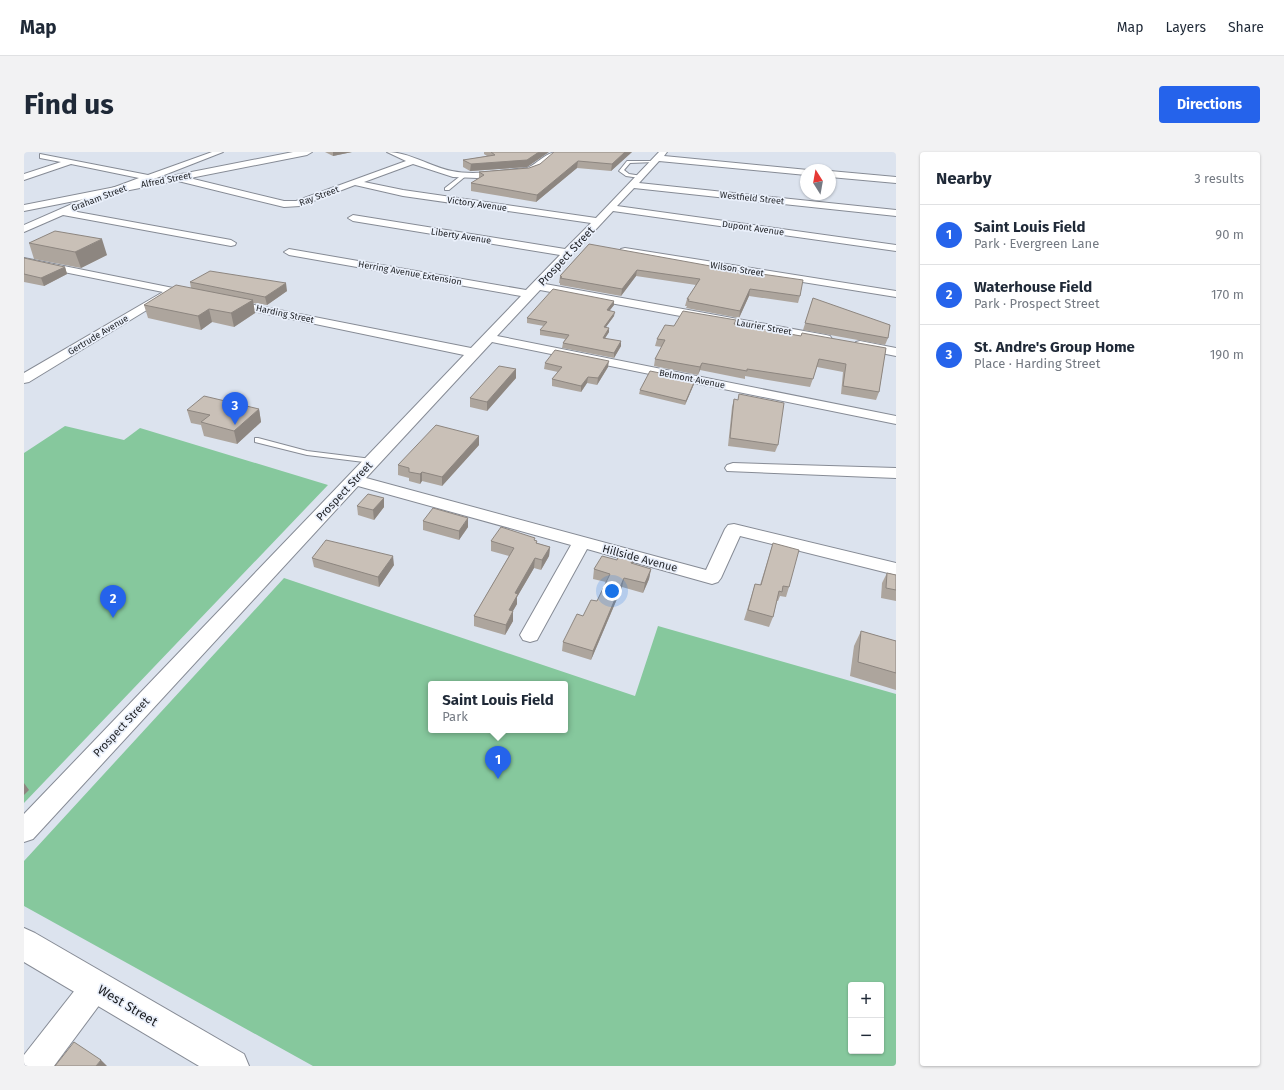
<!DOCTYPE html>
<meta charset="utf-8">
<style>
body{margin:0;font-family:"Fira Sans",sans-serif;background:#f2f2f3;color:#1f2937}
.controls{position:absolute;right:12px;bottom:12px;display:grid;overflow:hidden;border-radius:4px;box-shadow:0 1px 3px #0004}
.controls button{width:36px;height:36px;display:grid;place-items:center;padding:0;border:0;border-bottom:1px solid #e0e1e3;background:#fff;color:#1f2937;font:20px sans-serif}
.compass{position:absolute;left:776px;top:12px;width:36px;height:36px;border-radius:50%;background:#fff;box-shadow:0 1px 3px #0004;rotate:349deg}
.you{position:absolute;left:588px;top:439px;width:14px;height:14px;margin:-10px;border:3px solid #fff;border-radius:50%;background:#1a73e8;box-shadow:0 0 0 6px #1a73e833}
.badge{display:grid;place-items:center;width:26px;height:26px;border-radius:50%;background:#2563eb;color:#fff;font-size:13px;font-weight:700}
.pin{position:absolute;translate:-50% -33px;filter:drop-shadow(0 1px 2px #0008)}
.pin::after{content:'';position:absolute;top:21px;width:14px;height:12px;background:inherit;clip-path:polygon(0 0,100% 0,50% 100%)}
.popup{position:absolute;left:404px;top:529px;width:140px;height:52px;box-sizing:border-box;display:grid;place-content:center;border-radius:4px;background:#fff;filter:drop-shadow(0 1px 3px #0005);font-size:13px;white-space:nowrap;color:#747a83}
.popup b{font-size:15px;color:#1f2937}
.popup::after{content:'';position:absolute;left:50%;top:100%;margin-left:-8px;border:8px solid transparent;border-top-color:#fff}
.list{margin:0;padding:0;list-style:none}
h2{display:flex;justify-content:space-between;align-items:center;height:52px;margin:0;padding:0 16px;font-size:17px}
h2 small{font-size:13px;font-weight:400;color:#747a83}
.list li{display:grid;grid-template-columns:26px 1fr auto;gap:12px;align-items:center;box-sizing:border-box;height:60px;padding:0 16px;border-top:1px solid #e0e1e3}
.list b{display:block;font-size:15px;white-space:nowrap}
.list p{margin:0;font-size:13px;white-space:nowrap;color:#747a83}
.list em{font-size:13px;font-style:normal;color:#747a83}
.map{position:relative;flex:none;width:872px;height:914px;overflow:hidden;border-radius:4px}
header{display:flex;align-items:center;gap:24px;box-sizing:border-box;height:56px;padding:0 20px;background:#fff;border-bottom:1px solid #e0e1e3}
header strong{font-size:19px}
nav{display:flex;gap:22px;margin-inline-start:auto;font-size:14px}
.intro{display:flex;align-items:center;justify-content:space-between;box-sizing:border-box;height:96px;padding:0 24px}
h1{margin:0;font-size:28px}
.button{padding:10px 18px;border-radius:4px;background:#2563eb;color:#fff;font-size:14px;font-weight:700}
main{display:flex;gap:24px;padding:0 24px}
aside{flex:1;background:#fff;border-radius:4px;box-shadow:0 1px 3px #0004}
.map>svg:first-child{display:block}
.green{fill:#86c89d;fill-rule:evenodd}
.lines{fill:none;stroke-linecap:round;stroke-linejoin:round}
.lane-casing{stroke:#868b95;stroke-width:2}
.street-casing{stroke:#868b95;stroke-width:2}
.secondary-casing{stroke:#868b95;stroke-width:2}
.lane{fill:#fff;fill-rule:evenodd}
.street{fill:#fff;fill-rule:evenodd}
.secondary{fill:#fff;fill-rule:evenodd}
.wall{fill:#ada59d}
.shaded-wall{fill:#8d8680}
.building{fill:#c9c0b7;stroke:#8d8680}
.labels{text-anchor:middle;stroke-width:3.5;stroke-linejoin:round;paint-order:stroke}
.far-street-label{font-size:9px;fill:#1c1e22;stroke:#eaf0fb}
.street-label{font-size:11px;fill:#1c1e22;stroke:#eaf0fb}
.near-street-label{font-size:13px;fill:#1c1e22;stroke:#eaf0fb}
</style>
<header>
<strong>Map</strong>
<nav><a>Map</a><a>Layers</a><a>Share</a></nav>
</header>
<div class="intro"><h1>Find us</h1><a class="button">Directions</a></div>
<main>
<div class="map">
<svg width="872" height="914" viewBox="0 0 872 914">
<rect width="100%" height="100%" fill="#dce3ee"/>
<g class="green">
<path d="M 41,274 L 100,288 L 116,276 L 304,333 L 0,651 L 0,301 Z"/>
<path d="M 260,426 L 611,544 L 634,474 L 872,542 L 872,914 L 289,914 L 0,754 L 0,709 ZM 407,532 L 541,532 L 541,578 L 407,578 ZM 827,833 L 857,833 L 857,899 L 827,899 Z"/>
</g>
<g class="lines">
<defs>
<g id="lane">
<path d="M 603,9 L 629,9 L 631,10 L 606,11 L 600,18 L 605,22 L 618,24 L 616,26 L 602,24 L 595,19 Z"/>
<path d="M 439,22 L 443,23 L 425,38 L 421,38 L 421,36 Z"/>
<path d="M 231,286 L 234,286 L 283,299 L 348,307 L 352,309 L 348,311 L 283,303 L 231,290 Z"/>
</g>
<g id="street">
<path d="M 188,0 L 199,0 L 48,59 L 207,88 L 212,91 L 211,93 L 207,94 L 39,63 L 0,80 L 0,73 L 64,45 L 115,26 L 47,12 L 0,28 L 0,22 L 37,10 L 16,6 L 16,2 L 124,23 Z"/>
<path d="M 363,0 C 386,0 406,15 428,19 C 452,24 479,18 503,16 C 515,11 521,0 535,0 L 515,17 L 504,21 L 453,26 L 429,25 L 389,12 L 340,30 L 379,38 L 572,66 L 635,0 L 643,0 L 640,4 L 784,18 L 782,18 L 782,23 L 635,9 L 615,31 L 872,58 L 872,64 L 610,36 L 593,54 L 872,93 L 872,99 L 589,59 L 521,132 L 802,183 L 806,184 L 808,187 L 806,190 L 802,191 L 516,138 L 473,184 L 872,264 L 872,272 L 468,190 L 342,326 L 682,418 L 701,377 L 704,373 L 710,372 L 872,411 L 872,423 L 716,384 L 697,426 L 694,430 L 688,432 L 563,397 L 513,488 L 506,490 L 499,488 L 496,483 L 547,393 L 334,334 L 9,687 L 0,690 L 0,662 L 440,203 L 205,154 L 201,153 L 199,151 L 201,149 L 205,148 L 447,196 L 497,144 L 265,103 L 260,100 L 265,97 L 502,138 L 536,103 L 329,69 L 324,66 L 329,63 L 541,97 L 567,71 L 379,44 L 331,33 L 276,54 L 260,55 L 150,28 L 149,26 L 153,23 L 260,49 L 272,49 L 382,9 Z"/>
<path d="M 806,19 L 872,25 L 872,31 L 806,25 Z"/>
<path d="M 601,96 L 872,139 L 872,145 L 597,101 L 596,99 L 597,97 Z"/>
<path d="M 0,106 L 169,140 L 175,143 L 169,146 L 149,142 L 5,230 L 0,231 L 0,221 L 139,140 L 0,112 Z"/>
<path d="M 836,189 L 872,196 L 872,204 L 832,196 L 830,193 L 832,190 Z"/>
<path d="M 709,311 L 872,316 L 872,326 L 703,319 L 701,316 L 703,313 Z"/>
<path d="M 72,820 L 82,824 L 86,834 L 82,844 L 30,914 L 0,914 L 0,903 L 62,824 Z"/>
</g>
<g id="secondary">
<path d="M 269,0 L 288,0 L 283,3 L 0,59 L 0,53 Z"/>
<path d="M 0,776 L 11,781 L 220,902 L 225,914 L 175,914 L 0,810 Z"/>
</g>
</defs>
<use href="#lane" class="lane-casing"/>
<use href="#street" class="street-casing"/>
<use href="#secondary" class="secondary-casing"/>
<use href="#lane" class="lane"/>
<use href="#street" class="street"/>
<use href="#secondary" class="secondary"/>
</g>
<g class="wall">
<path d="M 301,0 L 328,0 L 309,4 Z"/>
<path d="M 460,0 L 528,0 L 525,0 L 503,15 L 446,19 L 439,15 L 439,8 L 463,4 L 460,2 Z"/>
<path d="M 608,0 L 587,19 L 553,16 L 512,50 L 447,39 L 447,31 L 455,26 L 455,20 L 505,16 L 516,12 Z"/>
<path d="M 5,91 L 83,103 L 57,116 L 10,107 Z"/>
<path d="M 565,92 L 776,144 L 774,151 L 725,144 L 715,166 L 662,156 L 663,154 L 661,154 L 663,147 L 672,133 L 612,124 L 597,144 L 536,133 L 536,131 L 535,131 L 536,124 Z"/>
<path d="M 0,106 L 41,115 L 43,122 L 20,134 L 0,130 Z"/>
<path d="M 166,130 L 263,139 L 243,153 L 229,151 L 231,161 L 210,175 L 188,170 L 177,178 L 124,166 L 120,153 L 167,136 Z"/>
<path d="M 789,146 L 864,186 L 861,193 L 779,178 Z"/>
<path d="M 590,153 L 585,159 L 590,164 L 582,175 L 585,180 L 581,186 L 597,194 L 590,206 L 538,196 L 539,191 L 541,187 L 516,183 L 516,178 L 520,174 L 503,171 L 503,166 Z"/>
<path d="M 712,168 L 711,172 L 777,184 L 862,196 L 855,240 L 852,248 L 817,242 L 819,220 L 793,215 L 786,235 L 721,224 L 721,227 L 676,218 L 674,223 L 630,214 L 631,207 L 638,195 L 631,194 L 633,187 L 650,174 Z"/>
<path d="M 521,211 L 584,215 L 573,233 L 563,231 L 557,240 L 528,234 L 528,227 L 534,220 L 520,217 Z"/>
<path d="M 492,217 L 492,226 L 463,259 L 446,255 L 446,246 Z"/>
<path d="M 670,232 L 661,253 L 615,242 L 616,238 Z"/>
<path d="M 710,247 L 754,293 L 751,300 L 704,294 L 708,255 Z"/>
<path d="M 235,257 L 237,270 L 213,292 L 180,284 L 177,273 L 167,271 L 163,258 Z"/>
<path d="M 455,293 L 418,334 L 398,329 L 396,332 L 385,329 L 385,326 L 374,323 L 374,313 Z"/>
<path d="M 360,346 L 360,355 L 350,368 L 334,363 L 333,354 Z"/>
<path d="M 399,369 L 444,375 L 435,388 L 399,378 Z"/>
<path d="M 467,389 L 513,389 L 513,391 L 526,395 L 525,404 L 517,418 L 510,416 L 493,445 L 493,452 L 489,459 L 489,469 L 481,483 L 450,474 L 450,464 L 485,404 L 467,399 Z"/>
<path d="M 749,391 L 765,435 L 762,445 L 756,444 L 754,449 L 753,449 L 749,465 L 745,475 L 720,468 L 731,432 L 736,433 Z"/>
<path d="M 288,406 L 370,413 L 355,435 L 290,415 Z"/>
<path d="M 609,412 L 627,417 L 625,427 L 619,441 L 598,435 L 567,508 L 538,499 L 539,490 L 559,464 L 573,449 L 582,430 L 569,427 L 570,417 Z"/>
<path d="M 863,421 L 872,423 L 872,449 L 857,446 L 858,431 Z"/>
<path d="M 837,479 L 872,489 L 872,538 L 826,524 L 830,494 Z"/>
</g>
<g class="shaded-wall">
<path d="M 309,0 L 328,0 L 309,4 Z"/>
<path d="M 515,0 L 528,0 L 525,0 L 503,15 L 446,19 L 447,12 Z"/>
<path d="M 601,0 L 608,0 L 587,19 L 588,12 Z"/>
<path d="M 554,9 L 553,16 L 512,50 L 513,43 Z"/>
<path d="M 78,87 L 83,103 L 57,116 L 51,100 Z"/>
<path d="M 41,115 L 43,122 L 20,134 L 17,126 Z"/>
<path d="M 613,118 L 612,124 L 597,144 L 598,137 Z"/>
<path d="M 262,131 L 263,139 L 243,153 L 241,145 Z"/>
<path d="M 726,137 L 725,144 L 715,166 L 716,159 Z"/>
<path d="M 229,148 L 231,161 L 210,175 L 207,161 Z"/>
<path d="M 590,149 L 590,153 L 582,163 L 583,158 Z"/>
<path d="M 185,157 L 188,170 L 177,178 L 174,164 Z"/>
<path d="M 591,160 L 590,164 L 579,179 L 580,175 Z"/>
<path d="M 585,176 L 585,180 L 578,191 L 579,186 Z"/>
<path d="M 597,189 L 597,194 L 590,206 L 590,201 Z"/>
<path d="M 585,209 L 584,215 L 573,233 L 574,226 Z"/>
<path d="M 678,211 L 676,218 L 674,223 L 676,215 Z"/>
<path d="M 492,217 L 492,226 L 463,259 L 463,250 Z"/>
<path d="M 564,225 L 563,231 L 557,240 L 557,234 Z"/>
<path d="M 671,228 L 670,232 L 661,253 L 662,249 Z"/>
<path d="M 235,257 L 237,270 L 213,292 L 210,279 Z"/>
<path d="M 455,284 L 455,293 L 418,334 L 418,325 Z"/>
<path d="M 398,320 L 398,329 L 396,332 L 396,322 Z"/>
<path d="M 360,346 L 360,355 L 350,368 L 349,358 Z"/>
<path d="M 444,366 L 444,375 L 435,388 L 435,379 Z"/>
<path d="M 526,395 L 525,404 L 517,418 L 518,408 Z"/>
<path d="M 611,402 L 609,411 L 605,421 L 607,411 Z"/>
<path d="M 369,404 L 370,413 L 355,435 L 354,425 Z"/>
<path d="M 511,406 L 510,416 L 493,445 L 493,452 L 484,467 L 485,458 L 491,441 Z"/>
<path d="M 627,417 L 625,427 L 619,441 L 621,431 Z"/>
<path d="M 600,426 L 598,435 L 567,508 L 569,499 Z"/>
<path d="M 489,459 L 489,469 L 481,483 L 482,473 Z"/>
<path d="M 0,631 L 5,638 L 0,643 Z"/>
<path d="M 77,908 L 83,914 L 72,914 Z"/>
</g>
<g class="building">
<path d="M 467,0 L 515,0 L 503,8 L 447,12 L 439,8 L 471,3 Z"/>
<path d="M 530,0 L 601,0 L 588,12 L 554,9 L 513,43 L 447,31 L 460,23 L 455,20 L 505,16 L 516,12 Z"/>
<path d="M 31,79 L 78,87 L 51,100 L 5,91 Z"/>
<path d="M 565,92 L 703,117 L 779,128 L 776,144 L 726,137 L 716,159 L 664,149 L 665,147 L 663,147 L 676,127 L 613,118 L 598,137 L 536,126 L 538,125 L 536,124 Z"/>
<path d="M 0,106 L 41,115 L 17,126 L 0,122 Z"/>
<path d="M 186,119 L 262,131 L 241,145 L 166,130 Z"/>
<path d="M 152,133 L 229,148 L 207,161 L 185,157 L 174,164 L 120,153 Z"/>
<path d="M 529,137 L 590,149 L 583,158 L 591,160 L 580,175 L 585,176 L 579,186 L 597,189 L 590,201 L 539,191 L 545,183 L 516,178 L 523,170 L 503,166 Z"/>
<path d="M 789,146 L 866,173 L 864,186 L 781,171 Z"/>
<path d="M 659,159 L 712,168 L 710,172 L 777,184 L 778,181 L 862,196 L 855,240 L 819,234 L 822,212 L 795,207 L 789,227 L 723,217 L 723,219 L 678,211 L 676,215 L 631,207 L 641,188 L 633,187 L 641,173 L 650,174 Z"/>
<path d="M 531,198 L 585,209 L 574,226 L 564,225 L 557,234 L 528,227 L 538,215 L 521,211 Z"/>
<path d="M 475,214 L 492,217 L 463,250 L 446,246 Z"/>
<path d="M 626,219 L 671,228 L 662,249 L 616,238 Z"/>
<path d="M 715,242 L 760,251 L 754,293 L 706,286 L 710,247 L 714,248 Z"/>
<path d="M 180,244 L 235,257 L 210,279 L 177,270 L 186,263 L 163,258 Z"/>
<path d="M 412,273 L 455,284 L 418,325 L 398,320 L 396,322 L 385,320 L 385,316 L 374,313 Z"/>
<path d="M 344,342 L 360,346 L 349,358 L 333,354 Z"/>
<path d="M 409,356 L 444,366 L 435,379 L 399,369 Z"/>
<path d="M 477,375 L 511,386 L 510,388 L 513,389 L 512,391 L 526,395 L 518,408 L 511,406 L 491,441 L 494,442 L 485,458 L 489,459 L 482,473 L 450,464 L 490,396 L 467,389 Z"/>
<path d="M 302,388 L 369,404 L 354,425 L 288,406 Z"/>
<path d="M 749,391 L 775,398 L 765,435 L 759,434 L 758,440 L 755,439 L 749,465 L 724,458 L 731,432 L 737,433 Z"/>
<path d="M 597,398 L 611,402 L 607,411 L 627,417 L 621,431 L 600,426 L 569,499 L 539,490 L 553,462 L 559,464 L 567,448 L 573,449 L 586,422 L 570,417 L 578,404 L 593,408 Z"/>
<path d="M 863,421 L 872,423 L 872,438 L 862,436 Z"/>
<path d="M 837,479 L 872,489 L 872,521 L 834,510 Z"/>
<path d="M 50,890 L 77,908 L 72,914 L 31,914 Z"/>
</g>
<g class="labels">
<g class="far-street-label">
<text transform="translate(142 28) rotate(-11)" y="3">Alfred Street</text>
<text transform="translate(295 44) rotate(-20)" y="3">Ray Street</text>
<text transform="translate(75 46) rotate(-21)" y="3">Graham Street</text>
<text transform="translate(728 46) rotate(6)" y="3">Westfield Street</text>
<text transform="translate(453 52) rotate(8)" y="3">Victory Avenue</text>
<text transform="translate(729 76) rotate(8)" y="3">Dupont Avenue</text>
<text transform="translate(437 84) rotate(9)" y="3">Liberty Avenue</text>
<text transform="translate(713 117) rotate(9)" y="3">Wilson Street</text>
<text transform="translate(386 121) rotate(10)" y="3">Herring Avenue Extension</text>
<text transform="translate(261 162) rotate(12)" y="3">Harding Street</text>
<text transform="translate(740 175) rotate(10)" y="3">Laurier Street</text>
<text transform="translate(74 183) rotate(-31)" y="3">Gertrude Avenue</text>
<text transform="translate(668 227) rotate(11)" y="3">Belmont Avenue</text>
</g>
<g class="street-label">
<text transform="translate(542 104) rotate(-47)" y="4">Prospect Street</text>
<text transform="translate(320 339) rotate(-47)" y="4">Prospect Street</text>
<text transform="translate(616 406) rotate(15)" y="4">Hillside Avenue</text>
<text transform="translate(97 575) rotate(-47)" y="4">Prospect Street</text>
</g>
<g class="near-street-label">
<text transform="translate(104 853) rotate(31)" y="5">West Street</text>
</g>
</g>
</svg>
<div class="controls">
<button>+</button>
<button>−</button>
</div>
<svg class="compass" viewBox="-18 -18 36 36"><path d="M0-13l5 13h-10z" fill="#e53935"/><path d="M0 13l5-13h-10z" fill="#747a83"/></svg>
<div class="you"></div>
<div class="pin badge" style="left:474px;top:627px">1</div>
<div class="popup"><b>Saint Louis Field</b>Park</div>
<div class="pin badge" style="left:89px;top:466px">2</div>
<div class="pin badge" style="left:211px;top:273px">3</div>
</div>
<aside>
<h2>Nearby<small>3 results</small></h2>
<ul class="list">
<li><span class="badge">1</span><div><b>Saint Louis Field</b><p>Park · Evergreen Lane</p></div><em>90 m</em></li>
<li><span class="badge">2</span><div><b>Waterhouse Field</b><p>Park · Prospect Street</p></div><em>170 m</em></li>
<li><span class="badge">3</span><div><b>St. Andre's Group Home</b><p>Place · Harding Street</p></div><em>190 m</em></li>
</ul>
</aside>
</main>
